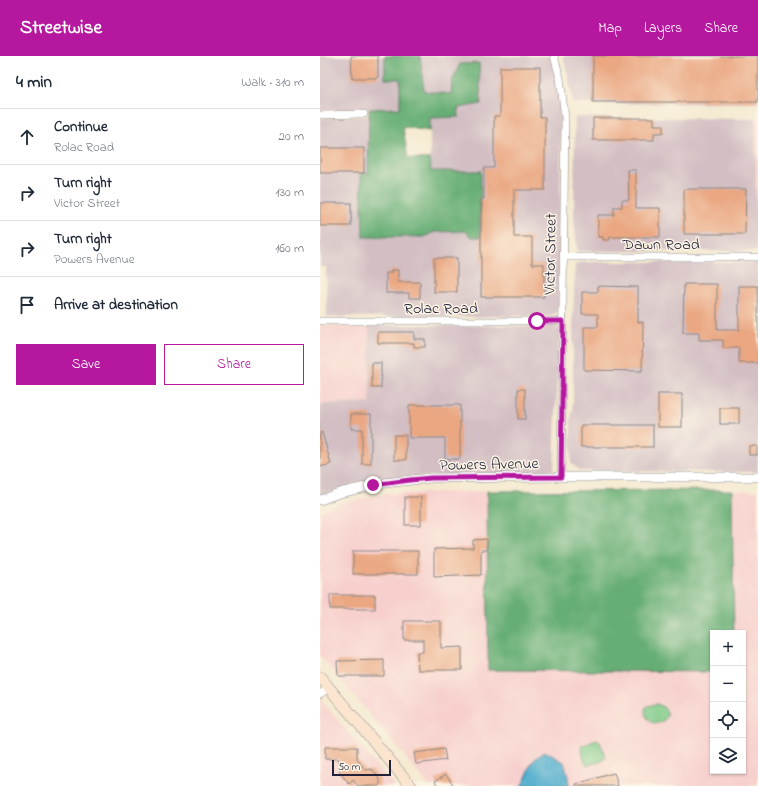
<!DOCTYPE html>
<meta charset="utf-8">
<style>
body{margin:0;font-family:"Indie Flower",sans-serif;background:#f6f6f7;color:#1f2937}
.controls{position:absolute;right:12px;bottom:12px;display:grid;overflow:hidden;border-radius:0px;box-shadow:0 1px 3px #0004}
.controls button{width:36px;height:36px;display:grid;place-items:center;padding:0;border:0;border-bottom:1px solid #e0e1e3;background:#fff;color:#1f2937;font:20px sans-serif}
.scale{position:absolute;left:12px;bottom:10px;width:59px;box-sizing:border-box;padding-left:4px;border:2px solid #22223b;border-top:0;font-size:11px;line-height:14px;white-space:nowrap;color:#22223b;-webkit-text-stroke:3px #fcf5e5;paint-order:stroke}
.stop{position:absolute;width:12px;height:12px;margin:-9px;border:3px solid #b5179e;border-radius:50%;background:#fff}
.stop.end{background:#b5179e;border-color:#fff;box-shadow:0 1px 4px #0008}
.list{margin:0;padding:0;list-style:none}
h2{display:flex;justify-content:space-between;align-items:center;height:52px;margin:0;padding:0 16px;font-size:17px}
h2 small{font-size:13px;font-weight:400;color:#747a83}
.list li{display:grid;grid-template-columns:26px 1fr auto;gap:12px;align-items:center;box-sizing:border-box;height:56px;padding:0 16px;border-top:1px solid #e0e1e3}
.list b{display:block;font-size:15px;white-space:nowrap}
.list p{margin:0;font-size:13px;white-space:nowrap;color:#747a83}
.list em{font-size:13px;font-style:normal;color:#747a83}
.actions{display:flex;gap:8px;padding:12px 16px}
.actions a{flex:1;padding:9px 0;border:1px solid #b5179e;border-radius:0px;text-align:center;font-size:14px;color:#b5179e}
.actions .main{background:#b5179e;color:#fff}
.icon{flex:none;width:22px;height:22px;fill:none;stroke:currentColor;stroke-width:2;stroke-linecap:round;stroke-linejoin:round}
.map{position:relative;flex:none;width:438px;height:730px;overflow:hidden}
header{display:flex;align-items:center;gap:24px;box-sizing:border-box;height:56px;padding:0 20px;background:#b5179e;color:#fff}
header strong{font-size:19px}
nav{display:flex;gap:22px;margin-inline-start:auto;font-size:14px}
main{display:flex}
aside{flex:1;background:#fff}
.map>svg:first-child{display:block}
.built{fill:#f7d0cd}
.industrial{fill:#d2bec3}
.green{fill:#7eca88;stroke:#507662}
.forest{fill:#66ae74;stroke:#446858}
.water{fill:#50adce;stroke:#396884}
.building{fill:#eaa782}
.lines{fill:none;stroke-linecap:round;stroke-linejoin:round}
.minor-casing{stroke:#8b8685;stroke-width:8}
.tertiary-casing{stroke:#8b8685;stroke-width:10}
.secondary-casing{stroke:#8b8685;stroke-width:12}
.minor{stroke:#fff;stroke-width:7}
.tertiary{stroke:#fff;stroke-width:9}
.secondary{stroke:#fbe5cf;stroke-width:11}
.route{stroke:#b5179e;stroke-width:5}
.labels{text-anchor:middle;stroke-width:3;stroke-linejoin:round;paint-order:stroke}
.street-label{font-size:16px;fill:#22223b;stroke:#fcf5e5}
</style>
<header>
<strong>Streetwise</strong>
<nav><a>Map</a><a>Layers</a><a>Share</a></nav>
</header>
<main>
<aside>
<h2>4 min<small>Walk · 310 m</small></h2>
<ul class="list">
<li><svg class="icon" aria-label="ahead" viewBox="0 0 24 24"><path d="M12 20V5M6 11l6-6 6 6"/></svg><div><b>Continue</b><p>Rolac Road</p></div><em>20 m</em></li>
<li><svg class="icon" aria-label="right" viewBox="0 0 24 24"><path d="M7 20v-9h11M14 6l5 5-5 5"/></svg><div><b>Turn right</b><p>Victor Street</p></div><em>130 m</em></li>
<li><svg class="icon" aria-label="right" viewBox="0 0 24 24"><path d="M7 20v-9h11M14 6l5 5-5 5"/></svg><div><b>Turn right</b><p>Powers Avenue</p></div><em>160 m</em></li>
<li><svg class="icon" aria-label="arrive" viewBox="0 0 24 24"><path d="M6 21V4h12l-3 4 3 4H6"/></svg><div><b>Arrive at destination</b></div></li>
</ul>
<div class="actions"><a class="main">Save</a><a>Share</a></div>
</aside>
<div class="map">
<svg width="438" height="730" viewBox="0 0 438 730">
<rect width="100%" height="100%" fill="#fcf5e5"/>
<filter id="ink" filterUnits="userSpaceOnUse"><feTurbulence type="fractalNoise" baseFrequency=".025" numOctaves="2"/><feDisplacementMap in="SourceGraphic" scale="8" xChannelSelector="R" yChannelSelector="G"/><feConvolveMatrix kernelMatrix="1 2 1 2 8 2 1 2 1" color-interpolation-filters="sRGB"/></filter>
<filter id="wash" filterUnits="userSpaceOnUse"><feTurbulence type="fractalNoise" baseFrequency=".012" numOctaves="4" result="noise"/><feDisplacementMap in="SourceGraphic" scale="16" xChannelSelector="R" yChannelSelector="G"/><feGaussianBlur stdDeviation="0.9" result="paint"/><feColorMatrix in="noise" values="0 0 0 0 0 0 0 0 0 0 0 0 0 0 0 0 0 1.4 0 .05"/><feComposite in="paint" operator="in"/></filter>
<g filter="url(#wash)">
<rect width="100%" height="100%" fill="#f4e9cf"/>
<g class="built">
<path d="M 435,63 L 438,63 L 438,195 L 436,195 Z"/>
<path d="M 0,269 L 49,269 L 50,347 L 4,348 L 0,351 Z"/>
<path d="M 412,434 L 438,435 L 438,730 L 109,730 L 0,599 L 0,455 L 20,447 L 66,438 L 167,435 L 168,614 L 393,616 L 393,715 L 423,715 L 423,577 L 414,577 Z"/>
<path d="M 0,643 L 74,730 L 0,730 Z"/>
</g>
<g class="industrial">
<path d="M 0,0 L 65,0 L 66,22 L 80,23 L 80,52 L 0,54 Z"/>
<path d="M 100,0 L 231,0 L 237,24 L 241,60 L 239,254 L 232,260 L 7,261 L 6,211 L 0,211 L 0,62 L 49,60 L 48,117 L 41,117 L 63,182 L 104,181 L 114,176 L 145,175 L 152,181 L 110,115 L 110,62 L 139,61 L 138,52 L 159,8 L 140,8 L 132,25 L 132,38 L 104,35 Z"/>
<path d="M 243,0 L 438,0 L 438,47 L 253,48 L 252,38 Z"/>
<path d="M 255,61 L 435,63 L 436,195 L 257,195 L 254,163 Z"/>
<path d="M 262,206 L 438,206 L 438,416 L 260,415 L 251,407 L 251,362 L 253,354 L 253,265 L 255,209 Z"/>
<path d="M 49,269 L 235,270 L 239,275 L 234,413 L 224,416 L 78,421 L 36,427 L 0,440 L 0,351 L 4,348 L 50,347 Z"/>
</g>
<g class="green">
<path d="M 337,648 C 365,658 327,683 325,653 L 327,650 Z"/>
<path d="M 276,684 L 280,686 L 286,701 L 283,705 L 268,709 C 263,705 262,696 262,690 Z"/>
</g>
<g class="forest">
<path d="M 65,0 L 100,0 L 104,35 L 131,38 L 132,25 L 140,8 L 159,7 L 161,48 L 138,52 L 139,61 L 110,62 L 110,75 L 83,71 L 88,102 L 110,103 L 111,115 L 161,115 L 160,181 L 152,181 L 145,175 L 114,176 L 104,181 L 43,181 L 41,117 L 48,117 L 49,53 L 80,52 L 80,23 L 65,23 Z"/>
<path d="M 412,434 L 414,577 L 393,577 L 393,616 L 168,614 L 167,435 Z"/>
</g>
<path class="water" d="M 226,696 L 244,706 L 248,721 L 249,730 L 201,730 C 209,720 211,698 226,696 Z"/>
<g id="blocks">
<g class="building">
<path d="M 31,0 L 58,0 L 58,22 L 32,22 Z"/>
<rect x="273" y="0" width="165" height="46"/>
<path d="M 180,11 L 220,11 L 220,61 L 225,61 L 225,134 L 194,134 L 194,181 L 212,181 L 212,208 L 224,208 L 224,241 L 161,241 L 161,143 L 164,143 L 164,112 L 174,112 L 174,60 L 180,60 Z"/>
<path d="M 273,62 L 334,62 L 334,69 L 343,69 L 343,77 L 334,77 L 334,84 L 273,84 Z"/>
<rect x="0" y="92" width="44" height="25"/>
<path d="M 308,114 L 316,114 L 316,152 L 340,152 L 340,181 L 290,181 L 290,184 L 283,184 L 283,181 L 278,181 L 278,159 L 294,159 L 294,151 L 302,151 L 302,144 L 309,144 Z"/>
<path d="M 364,133 L 426,133 L 425,178 L 364,178 Z"/>
<rect x="0" y="147" width="31" height="23"/>
<rect x="114" y="202" width="23" height="34"/>
<path d="M 71,214 L 78,214 L 78,226 L 100,226 L 100,242 L 89,242 L 89,237 L 66,237 L 66,217 L 71,217 Z"/>
<path d="M 364,228 L 397,228 L 397,274 L 419,274 L 419,230 L 438,230 L 438,307 L 419,307 L 419,292 L 403,292 L 403,284 L 379,284 L 379,277 L 363,277 Z"/>
<path d="M 278,230 L 318,231 L 318,266 L 323,266 L 322,315 L 264,314 L 264,271 L 278,271 L 278,258 L 262,258 L 262,236 L 278,236 Z"/>
<path d="M 58,276 L 94,276 L 94,283 L 105,283 L 105,291 L 94,291 L 94,287 L 58,287 Z"/>
<rect x="52" y="307" width="9" height="25"/>
<rect x="198" y="333" width="7" height="30"/>
<rect x="338" y="338" width="24" height="33"/>
<path d="M 89,349 L 140,349 L 140,403 L 125,403 L 125,382 L 89,382 Z"/>
<rect x="400" y="352" width="19" height="16"/>
<path d="M 31,358 L 51,358 L 51,408 L 42,408 L 42,373 L 31,373 Z"/>
<rect x="261" y="369" width="72" height="22"/>
<path d="M 2,376 L 11,408 L 0,411 L 0,377 Z"/>
<rect x="74" y="379" width="12" height="25"/>
<rect x="429" y="390" width="8" height="9"/>
<rect x="85" y="441" width="16" height="28"/>
<path d="M 167,483 L 167,494 L 161,494 L 161,519 L 114,521 L 114,493 L 153,492 L 153,484 Z"/>
<rect x="33" y="495" width="65" height="23"/>
<rect x="10" y="539" width="45" height="14"/>
<path d="M 84,565 L 121,565 L 121,592 L 142,591 L 142,614 L 98,614 L 97,596 L 103,596 L 103,584 L 84,584 Z"/>
<path d="M 64,604 L 64,620 L 18,620 L 17,605 Z"/>
<path d="M 5,691 L 37,691 L 37,703 L 45,714 L 52,713 L 60,723 L 60,730 L 38,730 L 33,724 L 29,728 L 20,717 L 19,703 L 5,703 Z"/>
<path d="M 124,693 L 126,704 L 96,708 L 94,697 Z"/>
<path d="M 294,717 L 298,730 L 256,730 L 256,728 Z"/>
<path d="M 126,718 L 134,730 L 118,730 L 115,725 Z"/>
</g>
</g>
</g>
<g filter="url(#ink)">
<use href="#blocks" fill-opacity="0" stroke="#8b8685" stroke-width="1"/>
<g class="lines">
<defs>
<g id="minor">
<path d="M 234,0 L 240,22 L 245,62 L 241,421"/>
<path d="M 0,59 L 44,58"/>
<path d="M 244,201 L 438,201"/>
<path d="M 0,265 L 243,265"/>
<path d="M 0,638 L 9,632"/>
</g>
<path id="tertiary" d="M 0,444 L 19,437 L 64,427 L 111,422 L 241,421 L 438,421"/>
<path id="secondary" d="M 0,621 L 91,730"/>
</defs>
<use href="#minor" class="minor-casing"/>
<use href="#tertiary" class="tertiary-casing"/>
<use href="#secondary" class="secondary-casing"/>
<use href="#minor" class="minor"/>
<use href="#tertiary" class="tertiary"/>
<use href="#secondary" class="secondary"/>
</g>
</g>
<g class="lines" filter="url(#ink)">
<path class="route" d="M 53,429 L 90,424 L 111,422 L 241,421 L 243,265 L 217,265"/>
</g>
<g class="labels">
<g class="street-label">
<text x="341" y="193">Dawn Road</text>
<text transform="translate(229 198) rotate(-89)" y="6">Victor Street</text>
<text x="121" y="257">Rolac Road</text>
<text transform="translate(169 407) rotate(-1)" y="6">Powers Avenue</text>
</g>
</g>
</svg>
<div class="controls">
<button>+</button>
<button>−</button>
<button><svg class="icon" aria-label="locate" viewBox="0 0 24 24"><circle cx="12" cy="12" r="6"/><path d="M12 2v4M12 18v4M2 12h4M18 12h4"/></svg></button>
<button><svg class="icon" aria-label="layers" viewBox="0 0 24 24"><path d="M12 4l9 5-9 5-9-5zM3 14l9 5 9-5"/></svg></button>
</div>
<div class="scale">50 m</div>
<div class="stop" style="left:217px;top:265px"></div>
<div class="stop end" style="left:53px;top:429px"></div>
</div>
</main>
